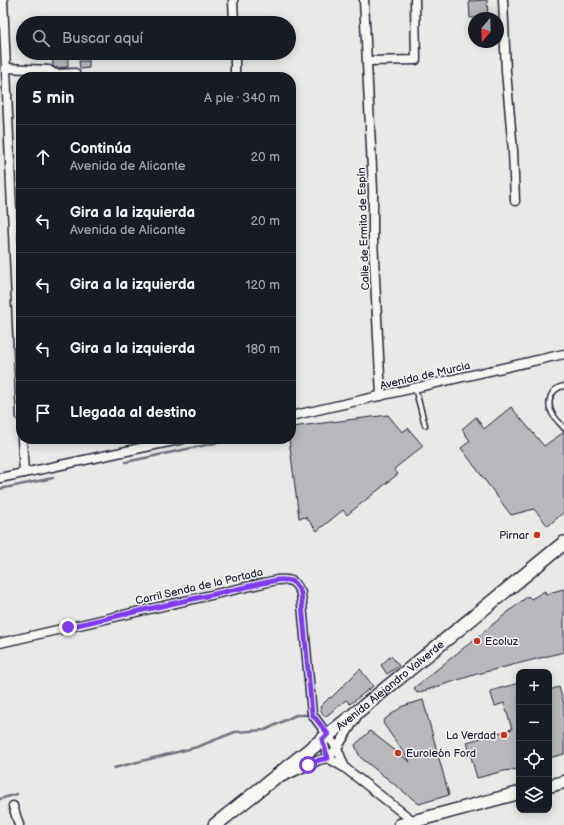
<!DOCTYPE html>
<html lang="es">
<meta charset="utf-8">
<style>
body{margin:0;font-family:"Balsamiq Sans",sans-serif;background:#242831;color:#f1f3f6}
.controls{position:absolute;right:12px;bottom:12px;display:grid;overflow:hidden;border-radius:8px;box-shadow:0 2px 10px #0003}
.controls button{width:36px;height:36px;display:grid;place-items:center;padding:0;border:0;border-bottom:1px solid #363941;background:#171b24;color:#f1f3f6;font:20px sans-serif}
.compass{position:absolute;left:468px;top:12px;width:36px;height:36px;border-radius:50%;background:#171b24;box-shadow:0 2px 10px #0003;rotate:199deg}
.stop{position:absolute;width:12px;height:12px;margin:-9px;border:3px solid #7c3aed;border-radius:50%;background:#fff}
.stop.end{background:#7c3aed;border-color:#fff;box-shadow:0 1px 4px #0008}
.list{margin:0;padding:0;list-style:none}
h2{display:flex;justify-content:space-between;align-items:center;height:52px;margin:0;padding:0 16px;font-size:17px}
h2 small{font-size:13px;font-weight:400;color:#9ea1a6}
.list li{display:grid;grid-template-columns:26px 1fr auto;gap:12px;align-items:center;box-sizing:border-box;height:64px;padding:0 16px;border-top:1px solid #363941}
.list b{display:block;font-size:15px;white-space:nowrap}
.list p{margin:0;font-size:13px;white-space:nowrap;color:#9ea1a6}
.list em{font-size:13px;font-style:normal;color:#9ea1a6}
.icon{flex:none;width:22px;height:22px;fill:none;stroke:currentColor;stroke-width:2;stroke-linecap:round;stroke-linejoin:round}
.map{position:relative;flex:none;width:564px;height:825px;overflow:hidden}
.search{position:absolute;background:#171b24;box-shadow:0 2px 10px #0003;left:16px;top:16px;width:280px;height:44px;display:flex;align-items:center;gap:10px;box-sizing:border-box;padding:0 14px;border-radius:22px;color:#9ea1a6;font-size:15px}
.panel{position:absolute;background:#171b24;box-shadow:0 2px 10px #0003;left:16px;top:72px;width:280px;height:372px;border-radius:16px}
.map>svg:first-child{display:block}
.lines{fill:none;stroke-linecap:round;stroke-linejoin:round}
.stream{stroke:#71717f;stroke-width:2.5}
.building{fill:#b8b8bc;stroke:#22223b}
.lane-casing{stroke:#22223b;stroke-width:7}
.street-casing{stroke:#22223b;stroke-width:11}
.secondary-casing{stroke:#22223b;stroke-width:15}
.primary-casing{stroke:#22223b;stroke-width:16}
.lane{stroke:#f6f6f2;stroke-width:4}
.street{stroke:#f6f6f2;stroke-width:8}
.secondary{stroke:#f6f6f2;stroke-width:12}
.primary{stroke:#f6f6f2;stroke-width:13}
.route{stroke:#7c3aed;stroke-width:5}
.poi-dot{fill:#c8321e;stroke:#f6f6f2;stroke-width:1.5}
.labels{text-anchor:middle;stroke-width:3;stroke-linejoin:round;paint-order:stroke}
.street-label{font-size:11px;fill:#22223b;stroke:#f6f6f2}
.poi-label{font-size:11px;fill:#22223b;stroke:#f6f6f2;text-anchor:end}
</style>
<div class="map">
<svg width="564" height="825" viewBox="0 0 564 825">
<rect width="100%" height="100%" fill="#e9e9e7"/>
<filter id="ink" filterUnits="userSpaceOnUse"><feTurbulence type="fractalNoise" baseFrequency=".025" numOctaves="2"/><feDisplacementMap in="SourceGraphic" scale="8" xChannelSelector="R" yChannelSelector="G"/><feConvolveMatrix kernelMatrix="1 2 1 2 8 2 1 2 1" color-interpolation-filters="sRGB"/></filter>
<g filter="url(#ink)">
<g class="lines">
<g class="stream">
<path d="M 126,462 L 234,439"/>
<path d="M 0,489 L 53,478"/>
<path d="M 114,768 L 197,747 L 235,732 L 265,730 L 296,715 L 307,715"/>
<path d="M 0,799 L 17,794"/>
</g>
</g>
<g class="building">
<path d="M 487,0 L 488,18 L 470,18 L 469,1 Z"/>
<path d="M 52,53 L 68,53 L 68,67 L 55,68 L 53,66 Z"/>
<path d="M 79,61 L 89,61 L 89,68 L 80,69 Z"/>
<path d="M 511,407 L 544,446 L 564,432 L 564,512 L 548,526 L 534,509 L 511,515 L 461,448 L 470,441 L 462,429 L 476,417 L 484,429 Z"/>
<path d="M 388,415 L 402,432 L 408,428 L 423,446 L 394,469 L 398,474 L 347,515 L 343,510 L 317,531 L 306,517 L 299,518 L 289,439 L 291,439 L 291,427 Z"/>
<path d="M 564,589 L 564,652 L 477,674 L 417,693 L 414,688 L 528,596 L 531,599 L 545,591 L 546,595 L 552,592 Z"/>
<path d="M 391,656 L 399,666 L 387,674 L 381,665 Z"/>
<path d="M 360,669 L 373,686 L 350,704 L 346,700 L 325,717 L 322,713 L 320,707 L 330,697 L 331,698 Z"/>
<path d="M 519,683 L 519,769 L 504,771 L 477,778 L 467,742 L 512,729 L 504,703 L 495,706 L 490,691 Z"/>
<path d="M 559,687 L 564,705 L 564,754 L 549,758 L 549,690 Z"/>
<path d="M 423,700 L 449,795 L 419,804 L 360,757 L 355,745 L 370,731 L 410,762 L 383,723 L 385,719 L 403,706 Z"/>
</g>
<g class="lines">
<defs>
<g id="lane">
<path d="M 12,221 L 21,221"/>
<path d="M 564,386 C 551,388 546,402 552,413 C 555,419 560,423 564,428"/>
<path d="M 415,388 L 425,425"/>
</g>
<g id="street">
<path d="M 3,0 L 21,417"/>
<path d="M 233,0 L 234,23"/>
<path d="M 364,0 L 373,190 L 373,239 L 381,396"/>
<path d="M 503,0 L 506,71 L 513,151 L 515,201"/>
<path d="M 235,53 L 235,77"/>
<path d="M 368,61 L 416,60 L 415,0"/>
<path d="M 6,68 L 49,70 L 55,74 L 75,73"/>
<path d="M 291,416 L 564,354"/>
<path d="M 22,439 L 24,473"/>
<path d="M 0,478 L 183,439"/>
<path d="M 0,643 L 277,580 C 291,579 294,580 301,593 L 312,714 L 337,748 L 328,758 L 322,739"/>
<path d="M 345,768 L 337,748 L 357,716"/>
<path d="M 281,778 L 319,760 L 328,758 L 345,768 L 413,821"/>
<path d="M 13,806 L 19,825"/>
</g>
<g id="secondary">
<path d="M 549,786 L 564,782"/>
<path d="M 400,825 L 519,793"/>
</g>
<g id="primary">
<path id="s1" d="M 215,825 L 362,708 L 564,543"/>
</g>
</defs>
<use href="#lane" class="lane-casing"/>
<use href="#street" class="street-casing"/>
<use href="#secondary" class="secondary-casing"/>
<use href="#primary" class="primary-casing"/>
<use href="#lane" class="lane"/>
<use href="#street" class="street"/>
<use href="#secondary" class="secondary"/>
<use href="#primary" class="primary"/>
</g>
</g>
<g class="lines" filter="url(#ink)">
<path class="route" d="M 68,627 L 277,580 C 291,579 294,580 301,593 L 312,714 L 328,734 L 322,740 L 328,758 L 319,760 L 308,765"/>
</g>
<g class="poi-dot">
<circle cx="537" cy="535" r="4"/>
<circle cx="477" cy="641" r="4"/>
<circle cx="504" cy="735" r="4"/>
<circle cx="398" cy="753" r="4"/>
</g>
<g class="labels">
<g class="street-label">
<text transform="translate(363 229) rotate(-92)" y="4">Calle de Ermita de Espín</text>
<text transform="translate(425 375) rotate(-13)" y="4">Avenida de Murcia</text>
<text transform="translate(199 586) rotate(-13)" y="4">Carril Senda de la Portada</text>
<text dy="4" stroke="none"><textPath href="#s1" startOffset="224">Avenida Alejandro Valverde</textPath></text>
</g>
<g class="poi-label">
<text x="529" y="539">Pirnar</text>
<text x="485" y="645" text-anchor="start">Ecoluz</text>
<text x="496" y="739">La Verdad</text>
<text x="406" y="757" text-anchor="start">Euroleón Ford</text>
</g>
</g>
</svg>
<div class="controls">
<button>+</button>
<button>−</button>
<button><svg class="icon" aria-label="locate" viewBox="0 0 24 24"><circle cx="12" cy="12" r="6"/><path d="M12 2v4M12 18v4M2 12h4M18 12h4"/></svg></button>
<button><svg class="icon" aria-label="layers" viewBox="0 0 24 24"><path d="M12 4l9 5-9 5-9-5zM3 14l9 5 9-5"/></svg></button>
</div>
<svg class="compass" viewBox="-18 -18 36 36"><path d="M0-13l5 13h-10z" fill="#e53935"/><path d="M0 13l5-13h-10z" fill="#9ea1a6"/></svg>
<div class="stop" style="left:308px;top:765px"></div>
<div class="stop end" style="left:68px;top:627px"></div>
<div class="search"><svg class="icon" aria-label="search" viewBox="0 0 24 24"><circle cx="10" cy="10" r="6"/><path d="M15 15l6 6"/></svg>Buscar aquí</div>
<section class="panel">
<h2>5 min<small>A pie · 340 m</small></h2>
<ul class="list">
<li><svg class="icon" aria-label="ahead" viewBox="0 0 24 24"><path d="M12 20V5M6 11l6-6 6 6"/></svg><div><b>Continúa</b><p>Avenida de Alicante</p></div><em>20 m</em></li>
<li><svg class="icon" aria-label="left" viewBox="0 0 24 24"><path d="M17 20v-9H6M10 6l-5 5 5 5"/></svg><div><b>Gira a la izquierda</b><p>Avenida de Alicante</p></div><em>20 m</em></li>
<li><svg class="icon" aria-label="left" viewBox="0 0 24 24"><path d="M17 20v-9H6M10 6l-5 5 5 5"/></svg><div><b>Gira a la izquierda</b></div><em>120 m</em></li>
<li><svg class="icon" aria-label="left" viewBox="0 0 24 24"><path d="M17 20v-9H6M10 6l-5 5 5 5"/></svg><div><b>Gira a la izquierda</b></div><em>180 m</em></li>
<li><svg class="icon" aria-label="arrive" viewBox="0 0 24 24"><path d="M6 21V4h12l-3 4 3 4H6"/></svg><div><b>Llegada al destino</b></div></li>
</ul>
</section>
</div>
